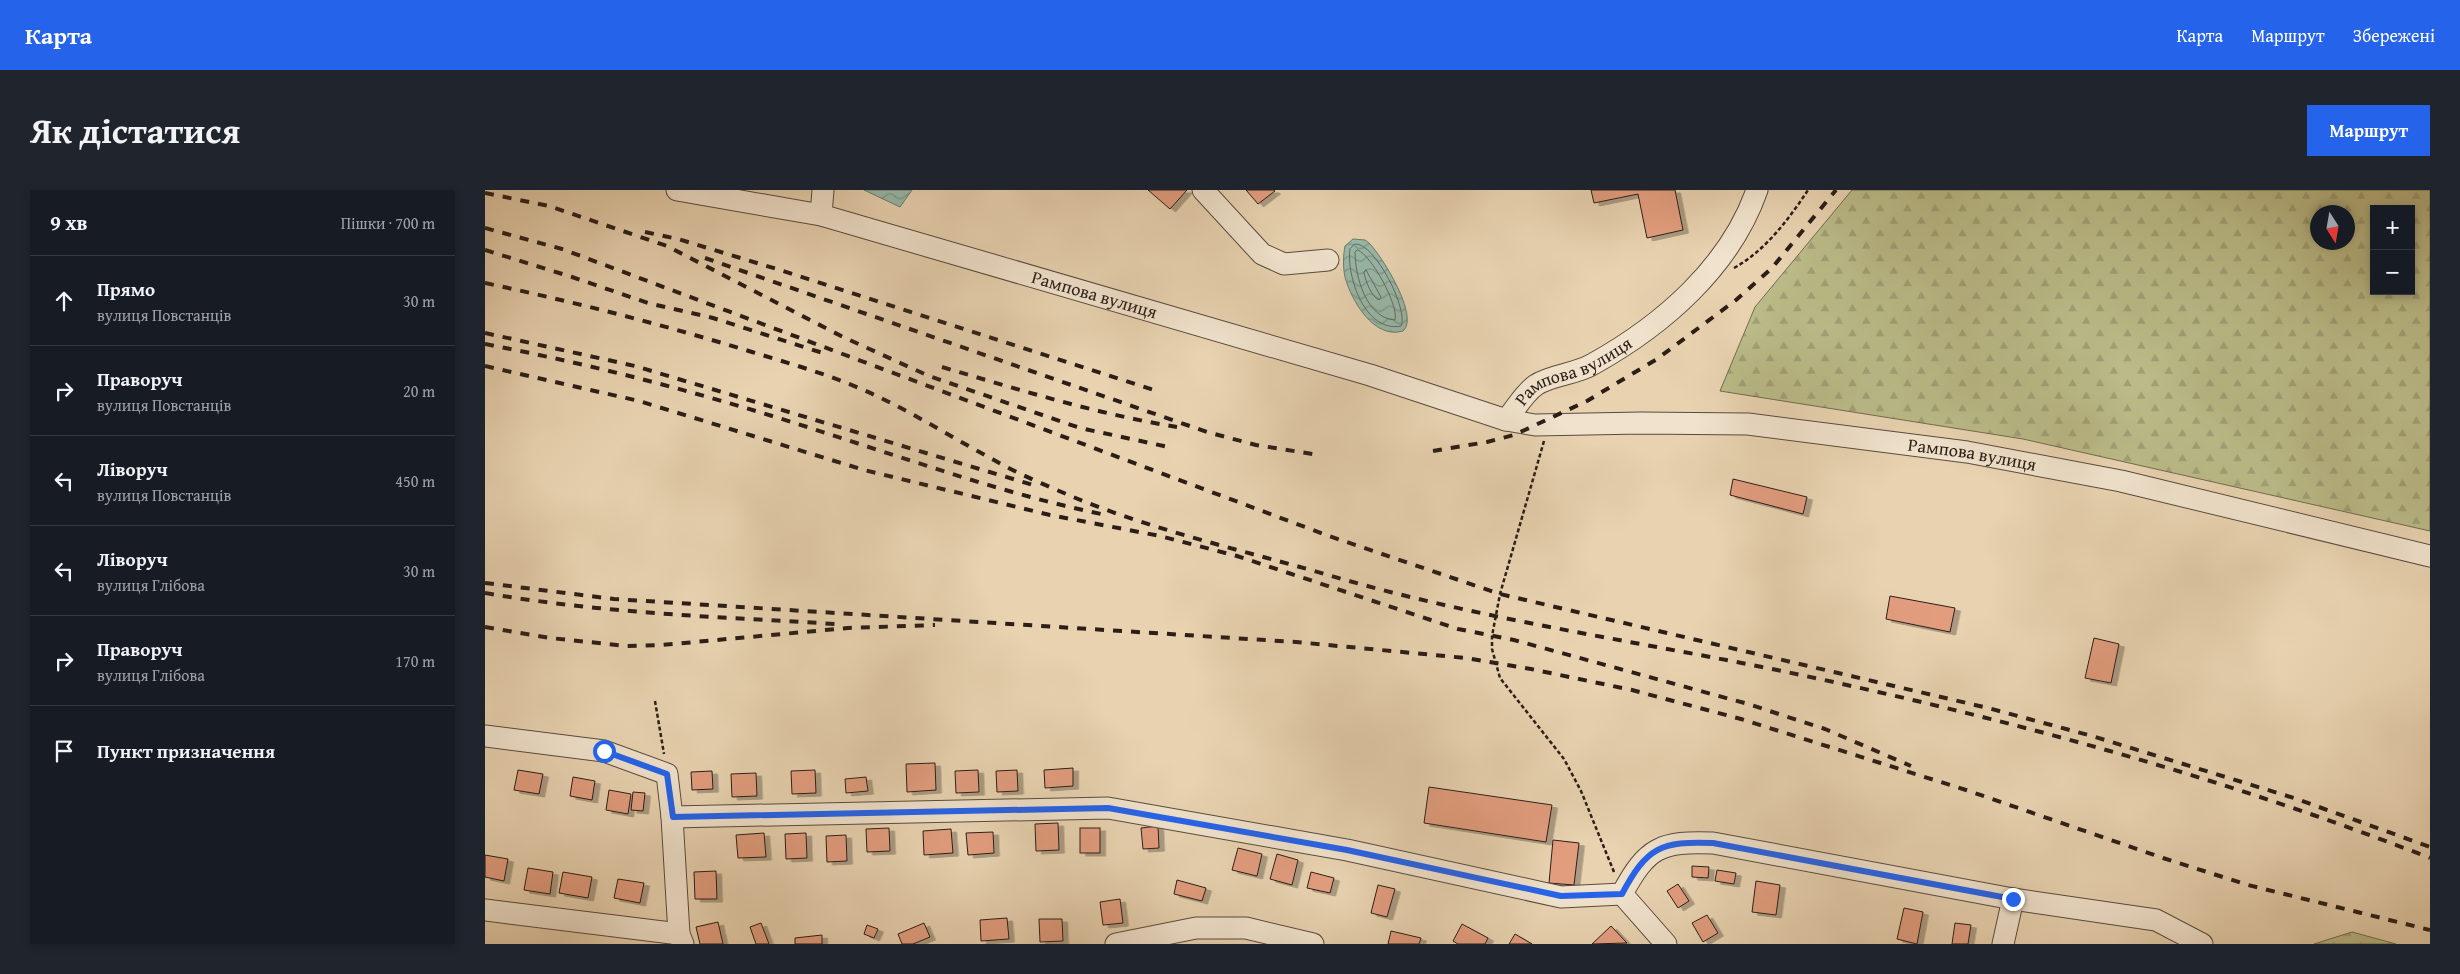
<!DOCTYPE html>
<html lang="uk">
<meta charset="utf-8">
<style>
body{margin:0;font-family:"Gentium Book Plus",serif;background:#20242c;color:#f1f3f6}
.controls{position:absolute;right:15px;top:15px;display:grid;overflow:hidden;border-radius:0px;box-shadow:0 2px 8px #0003}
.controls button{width:45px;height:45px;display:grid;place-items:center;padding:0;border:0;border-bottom:1px solid #363941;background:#171b24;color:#f1f3f6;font:25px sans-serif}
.compass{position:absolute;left:1825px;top:15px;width:45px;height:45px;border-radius:50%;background:#171b24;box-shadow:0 2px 8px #0003;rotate:169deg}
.stop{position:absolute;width:15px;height:15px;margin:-11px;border:4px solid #2563eb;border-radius:50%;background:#fff}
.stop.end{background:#2563eb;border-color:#fff;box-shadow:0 1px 5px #0008}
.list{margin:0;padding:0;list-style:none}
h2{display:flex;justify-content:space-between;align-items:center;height:65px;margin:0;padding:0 20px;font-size:21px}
h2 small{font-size:16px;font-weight:400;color:#9ea1a6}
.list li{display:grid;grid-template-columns:32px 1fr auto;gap:15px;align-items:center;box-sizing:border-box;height:90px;padding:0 20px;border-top:1px solid #363941}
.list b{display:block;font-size:19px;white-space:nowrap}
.list p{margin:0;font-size:16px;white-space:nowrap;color:#9ea1a6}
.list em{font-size:16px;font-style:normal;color:#9ea1a6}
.icon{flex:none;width:28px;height:28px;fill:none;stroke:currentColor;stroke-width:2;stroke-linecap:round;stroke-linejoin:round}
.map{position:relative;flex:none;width:1945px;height:754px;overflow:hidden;border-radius:0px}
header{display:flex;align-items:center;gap:30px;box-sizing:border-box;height:70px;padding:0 25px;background:#2563eb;color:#fff}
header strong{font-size:24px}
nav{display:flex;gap:28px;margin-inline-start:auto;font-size:18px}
.intro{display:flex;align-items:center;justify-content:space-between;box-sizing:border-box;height:120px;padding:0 30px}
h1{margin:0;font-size:35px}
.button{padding:12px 22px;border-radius:0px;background:#2563eb;color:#fff;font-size:18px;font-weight:700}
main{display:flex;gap:30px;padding:0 30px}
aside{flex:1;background:#171b24;border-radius:0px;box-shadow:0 2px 8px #0003}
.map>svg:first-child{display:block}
.forest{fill:url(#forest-firs);stroke:#726c50;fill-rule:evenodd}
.water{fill:url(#water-waves);stroke:#6c7a6e}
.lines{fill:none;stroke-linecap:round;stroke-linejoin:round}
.shore{stroke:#626b60;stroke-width:1}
.building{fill:#e29d7e;stroke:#2b1e18;filter:url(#shadow)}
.minor-casing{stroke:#5a4b3e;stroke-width:23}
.path{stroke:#2b1e18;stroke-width:2.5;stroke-dasharray:4 2.5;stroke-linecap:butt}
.minor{stroke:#f0e2cc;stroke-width:21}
.rail{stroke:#2b1e18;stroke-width:4;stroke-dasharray:9 9;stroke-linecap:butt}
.route{stroke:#2563eb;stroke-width:6}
.labels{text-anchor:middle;stroke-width:4;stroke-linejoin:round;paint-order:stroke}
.street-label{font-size:18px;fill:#2b1e18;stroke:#f0e2cc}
</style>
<header>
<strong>Карта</strong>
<nav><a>Карта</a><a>Маршрут</a><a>Збережені</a></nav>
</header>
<div class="intro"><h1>Як дістатися</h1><a class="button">Маршрут</a></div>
<main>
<aside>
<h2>9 хв<small>Пішки · 700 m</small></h2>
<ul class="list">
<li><svg class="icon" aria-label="ahead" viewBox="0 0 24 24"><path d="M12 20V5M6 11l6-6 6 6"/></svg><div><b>Прямо</b><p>вулиця Повстанців</p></div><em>30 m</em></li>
<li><svg class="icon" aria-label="right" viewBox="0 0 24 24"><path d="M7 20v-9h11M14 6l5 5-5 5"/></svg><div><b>Праворуч</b><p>вулиця Повстанців</p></div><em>20 m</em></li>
<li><svg class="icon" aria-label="left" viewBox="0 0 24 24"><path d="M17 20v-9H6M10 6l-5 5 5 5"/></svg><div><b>Ліворуч</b><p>вулиця Повстанців</p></div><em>450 m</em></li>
<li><svg class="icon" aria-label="left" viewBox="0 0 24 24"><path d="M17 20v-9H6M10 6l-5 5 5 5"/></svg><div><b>Ліворуч</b><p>вулиця Глібова</p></div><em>30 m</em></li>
<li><svg class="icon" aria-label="right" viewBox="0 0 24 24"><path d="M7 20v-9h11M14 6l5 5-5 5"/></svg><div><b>Праворуч</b><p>вулиця Глібова</p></div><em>170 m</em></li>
<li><svg class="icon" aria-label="arrive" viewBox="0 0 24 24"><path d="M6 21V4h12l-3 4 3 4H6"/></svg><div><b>Пункт призначення</b></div></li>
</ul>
</aside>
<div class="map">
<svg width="1945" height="754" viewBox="0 0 1945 754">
<defs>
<pattern id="forest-firs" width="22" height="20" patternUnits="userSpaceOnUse" patternTransform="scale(1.25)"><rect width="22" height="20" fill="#babb88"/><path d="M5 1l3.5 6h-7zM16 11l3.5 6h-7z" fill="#a0a075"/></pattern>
<pattern id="water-waves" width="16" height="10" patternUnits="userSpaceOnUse" patternTransform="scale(1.25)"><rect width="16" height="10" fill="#98b8a8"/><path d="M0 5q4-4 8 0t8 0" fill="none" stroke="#7c9588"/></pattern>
<filter id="shadow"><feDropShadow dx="5.5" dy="3" stdDeviation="0" flood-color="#0004"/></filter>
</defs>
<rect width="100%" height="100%" fill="#e8d2b0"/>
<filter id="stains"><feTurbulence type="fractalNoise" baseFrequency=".004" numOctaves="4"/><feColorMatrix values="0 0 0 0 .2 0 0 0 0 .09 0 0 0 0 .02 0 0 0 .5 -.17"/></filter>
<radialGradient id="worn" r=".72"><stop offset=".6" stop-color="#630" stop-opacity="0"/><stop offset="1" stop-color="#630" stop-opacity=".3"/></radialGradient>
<g class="forest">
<path d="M 1367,0 L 1945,0 L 1945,341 L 1538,249 L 1235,201 L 1270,117 ZM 1889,19 L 1926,19 L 1926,101 L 1889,101 ZM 1832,22 L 1862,22 L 1862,52 L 1832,52 Z"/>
<path d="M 1867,742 L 1911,754 L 1829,754 Z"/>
</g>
<g class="water">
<path d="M 379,0 L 427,0 L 415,17 Z"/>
<path d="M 868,49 L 880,50 L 884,53 C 897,66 935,127 918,141 C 889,150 866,110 860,87 C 858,78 858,66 860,56 Z"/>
</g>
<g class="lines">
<g class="shore">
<path d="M 870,54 C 890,52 924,121 916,136 C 880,143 861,86 865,59 Z"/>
<path d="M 873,60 C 887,66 914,116 910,130 C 881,128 870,86 870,62 Z"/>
<path d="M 881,80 L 896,107 L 894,110 C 886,106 881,92 879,83 Z"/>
</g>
</g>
<g class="building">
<path d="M 663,0 L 702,0 L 685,19 Z"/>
<path d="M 761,0 L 789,0 L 790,1 L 773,14 Z"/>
<path d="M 1106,0 L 1190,0 L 1198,40 L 1162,48 L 1153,4 L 1109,13 Z"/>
<path d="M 1248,289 L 1322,307 L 1318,324 L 1245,305 Z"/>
<path d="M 1405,406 L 1470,418 L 1465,442 L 1401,429 Z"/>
<path d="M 1609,448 L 1634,454 L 1626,493 L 1600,488 Z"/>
<path d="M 450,573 L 451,600 L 422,602 L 421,574 Z"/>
<path d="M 588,578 L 588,596 L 560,598 L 559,580 Z"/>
<path d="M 33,580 L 58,584 L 54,604 L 29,600 Z"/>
<path d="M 330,580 L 331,603 L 307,604 L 306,581 Z"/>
<path d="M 493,580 L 494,602 L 471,603 L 470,581 Z"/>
<path d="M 532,580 L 533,601 L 512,602 L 511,581 Z"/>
<path d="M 227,581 L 228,599 L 207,600 L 206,582 Z"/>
<path d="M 271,583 L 272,606 L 247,607 L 246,584 Z"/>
<path d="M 88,587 L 110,591 L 107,610 L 85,606 Z"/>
<path d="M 381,587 L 383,601 L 361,603 L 360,589 Z"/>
<path d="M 944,597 L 1067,615 L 1061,652 L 939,633 Z"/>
<path d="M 124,600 L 146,604 L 143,624 L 121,620 Z"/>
<path d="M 148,602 L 160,603 L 158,621 L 146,620 Z"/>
<path d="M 573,633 L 574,660 L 551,661 L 550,634 Z"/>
<path d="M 673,636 L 674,658 L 658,659 L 656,638 Z"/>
<path d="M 404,638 L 405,661 L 382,662 L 381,639 Z"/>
<rect x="595" y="638" width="20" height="25"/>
<path d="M 466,639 L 468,663 L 439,665 L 438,641 Z"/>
<path d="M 508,642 L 509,663 L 483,665 L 481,643 Z"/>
<path d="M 279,643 L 281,667 L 253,668 L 251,645 Z"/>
<path d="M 321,643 L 322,668 L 301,669 L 300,644 Z"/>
<path d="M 361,645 L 362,671 L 342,672 L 341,646 Z"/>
<path d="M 1068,650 L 1094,653 L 1089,695 L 1064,693 Z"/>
<path d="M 753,658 L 777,664 L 772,686 L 747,680 Z"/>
<path d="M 792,664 L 813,670 L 807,695 L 785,689 Z"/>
<path d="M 0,665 L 23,669 L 19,691 L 0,687 Z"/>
<path d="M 1207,676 L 1224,677 L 1223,688 L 1207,687 Z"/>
<path d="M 43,678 L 68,682 L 65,704 L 39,700 Z"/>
<path d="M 1232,680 L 1251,683 L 1249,694 L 1230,691 Z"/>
<path d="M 231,681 L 232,709 L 210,709 L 209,682 Z"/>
<path d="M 78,682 L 107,687 L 103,708 L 74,703 Z"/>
<path d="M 826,682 L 849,688 L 845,703 L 822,698 Z"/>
<path d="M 133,689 L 159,693 L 155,713 L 129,708 Z"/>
<path d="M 692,690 L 721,698 L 717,711 L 689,704 Z"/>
<path d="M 1271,691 L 1295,695 L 1291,725 L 1267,722 Z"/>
<path d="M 1193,694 L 1204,711 L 1193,718 L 1182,701 Z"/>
<path d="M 893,695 L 910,699 L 902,727 L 886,723 Z"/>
<path d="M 635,709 L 638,733 L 618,735 L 615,712 Z"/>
<path d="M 1419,718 L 1438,722 L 1432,754 L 1412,749 Z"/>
<path d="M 1222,725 L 1233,743 L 1218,752 L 1207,733 Z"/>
<path d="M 522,728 L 524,749 L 496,751 L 495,730 Z"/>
<path d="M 554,729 L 577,729 L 578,751 L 555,752 Z"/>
<path d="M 233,732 L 238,754 L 215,754 L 211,737 Z"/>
<path d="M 276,733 L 284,754 L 271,754 L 265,737 Z"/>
<path d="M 439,733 L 445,747 L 428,754 L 417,754 L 413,744 Z"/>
<path d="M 1470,733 L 1486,735 L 1483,754 L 1467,754 Z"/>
<path d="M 977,734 L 1003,748 L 1000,754 L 973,754 L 968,751 Z"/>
<path d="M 382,735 L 393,739 L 389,748 L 379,744 Z"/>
<path d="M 1126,736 L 1142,753 L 1107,754 Z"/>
<path d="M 906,741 L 936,748 L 934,754 L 903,754 Z"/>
<path d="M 1030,744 L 1047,754 L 1024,754 Z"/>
<path d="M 337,745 L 337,754 L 310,754 L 310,748 Z"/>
</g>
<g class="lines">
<defs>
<g id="minor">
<path id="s1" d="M 192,0 L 336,25 L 885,185 L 1021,230 L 1050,235 L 1156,233 L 1263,234 L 1482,262 L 1636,291 L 1945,366"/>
<path d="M 718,0 L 777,64 L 799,74 L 843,70"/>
<path d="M 336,25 L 338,0"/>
<path id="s2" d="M 1021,230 C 1030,220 1039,203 1051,195 C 1065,185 1092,184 1108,174 C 1178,135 1245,77 1272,0"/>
<path d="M 0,546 L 119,561 L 182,584 L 187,627 L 623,618 L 862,660 L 1076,707 L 1137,704"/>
<path d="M 187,627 L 194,744 L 198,754"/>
<path d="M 1137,704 C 1162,657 1176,651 1228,653 L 1528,709 L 1671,730 L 1717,754"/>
<path d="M 1137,704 L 1181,754"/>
<path d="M 0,720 L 194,744"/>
<path d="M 631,754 L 711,738 L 761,738 L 828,754"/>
<path d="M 1518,754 L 1528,709"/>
</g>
</defs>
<use href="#minor" class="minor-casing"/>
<g class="path">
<path d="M 1249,78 C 1280,61 1304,29 1323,0"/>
<path d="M 1059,251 L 1015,404 L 1007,446 L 1007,459 L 1015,488 L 1079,569 L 1096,601 L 1129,682"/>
<path d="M 170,511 L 179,564"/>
</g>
<use href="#minor" class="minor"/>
<g class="rail">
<path d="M 0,3 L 64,16 L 182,56 L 358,147 L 444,186 L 595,238 L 688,258"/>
<path d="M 0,38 L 77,59 L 844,346 L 1015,404 L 1503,518 L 1607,546 L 1809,608 L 1945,657"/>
<path d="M 160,42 L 193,49 L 295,80 L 672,201"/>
<path d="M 0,60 L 87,87 L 163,113 L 228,128 L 341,164"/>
<path d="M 220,68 L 722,242 L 771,255 L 834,265"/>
<path d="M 0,93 C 90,112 179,135 267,162 C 303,173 339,183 374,198 C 421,218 464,246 509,270 C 535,285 565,297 593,309 C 677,343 769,363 857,389 C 1001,430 1150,451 1297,481 C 1517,527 1735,586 1945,668"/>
<path d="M 0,143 L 150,176 L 548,295"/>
<path d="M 0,154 C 121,177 242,210 359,249 C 446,277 532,307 621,325"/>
<path d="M 0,176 L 154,211 L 379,280 L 565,325 L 675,346 L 752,366 L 973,439 L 1029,450 L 1263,514 L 1340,539 L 1426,576"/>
<path d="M 457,177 C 535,200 612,224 692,237"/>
<path d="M 948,261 L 1002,252 L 1029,245 L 1102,211 L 1172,169 L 1251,110 L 1287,78 L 1351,0"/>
<path d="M 0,393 L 129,409 L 811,452 L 981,468 L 1046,479 L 1147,500 L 1256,529 L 1481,600 L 1678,668 L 1763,695 L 1945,740"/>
<path d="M 0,403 C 116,423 233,427 351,434"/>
<path d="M 0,437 L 65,448 L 142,456 L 177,455 L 363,438 L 450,435"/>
</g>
</g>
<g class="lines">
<path class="route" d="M 119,561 L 182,584 L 188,627 L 623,618 L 862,660 L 1076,706 L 1137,704 C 1162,657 1176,651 1228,653 L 1528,709"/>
</g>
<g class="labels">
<g class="street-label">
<text dy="6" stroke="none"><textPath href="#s1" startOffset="431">Рампова вулиця</textPath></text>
<text dy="6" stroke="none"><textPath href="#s2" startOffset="86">Рампова вулиця</textPath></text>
<text dy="6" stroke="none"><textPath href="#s1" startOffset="1330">Рампова вулиця</textPath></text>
</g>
</g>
<rect width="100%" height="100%" filter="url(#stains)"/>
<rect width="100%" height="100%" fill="url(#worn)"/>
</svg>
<div class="controls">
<button>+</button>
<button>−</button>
</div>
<svg class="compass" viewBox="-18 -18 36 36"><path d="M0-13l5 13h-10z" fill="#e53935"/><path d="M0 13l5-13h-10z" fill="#9ea1a6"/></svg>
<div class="stop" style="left:119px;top:561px"></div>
<div class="stop end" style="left:1528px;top:709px"></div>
</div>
</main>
